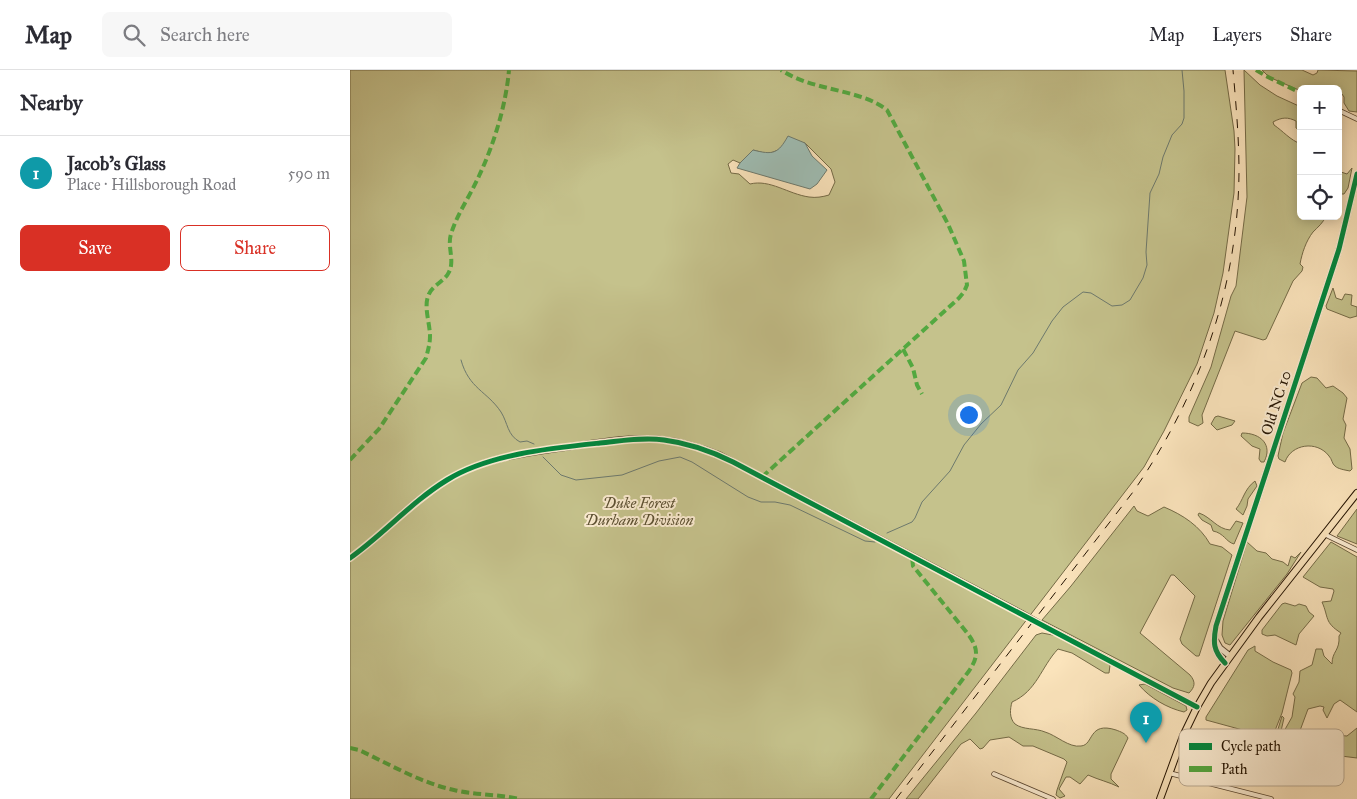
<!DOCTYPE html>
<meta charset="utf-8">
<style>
body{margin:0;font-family:"IM FELL Great Primer",serif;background:#f7f7f7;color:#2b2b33}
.controls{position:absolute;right:15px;top:15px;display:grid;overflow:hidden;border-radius:8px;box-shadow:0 2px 12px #0003}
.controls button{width:45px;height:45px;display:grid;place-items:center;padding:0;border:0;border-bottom:1px solid #e1e1e2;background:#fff;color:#2b2b33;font:25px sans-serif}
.you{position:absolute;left:618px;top:344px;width:18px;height:18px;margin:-12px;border:4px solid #fff;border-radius:50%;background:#1a73e8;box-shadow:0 0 0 8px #1a73e833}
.badge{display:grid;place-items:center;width:32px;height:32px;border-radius:50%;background:#d93025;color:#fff;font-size:16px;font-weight:700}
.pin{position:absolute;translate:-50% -41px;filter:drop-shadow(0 1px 2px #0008)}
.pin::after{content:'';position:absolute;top:26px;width:18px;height:15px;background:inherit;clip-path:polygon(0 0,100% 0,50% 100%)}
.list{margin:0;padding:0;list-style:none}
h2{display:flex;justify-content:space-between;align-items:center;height:65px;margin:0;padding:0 20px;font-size:21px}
h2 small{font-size:16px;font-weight:400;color:#7c7c81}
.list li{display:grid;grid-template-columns:32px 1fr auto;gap:15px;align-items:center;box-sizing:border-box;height:75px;padding:0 20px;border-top:1px solid #e1e1e2}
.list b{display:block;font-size:19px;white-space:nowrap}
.list p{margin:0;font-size:16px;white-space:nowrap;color:#7c7c81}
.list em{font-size:16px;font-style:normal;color:#7c7c81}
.actions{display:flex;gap:10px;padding:15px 20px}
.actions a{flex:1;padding:11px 0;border:1px solid #d93025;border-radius:8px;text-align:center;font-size:18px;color:#d93025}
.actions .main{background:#d93025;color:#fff}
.icon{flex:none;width:28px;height:28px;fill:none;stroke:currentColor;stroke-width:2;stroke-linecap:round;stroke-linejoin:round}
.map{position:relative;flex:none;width:1007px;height:729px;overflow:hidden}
header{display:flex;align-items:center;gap:30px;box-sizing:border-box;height:70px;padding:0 25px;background:#fff;border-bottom:1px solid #e1e1e2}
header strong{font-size:24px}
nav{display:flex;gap:28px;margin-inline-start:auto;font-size:18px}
.search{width:350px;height:45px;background:#f7f7f7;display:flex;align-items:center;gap:12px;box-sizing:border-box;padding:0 18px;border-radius:8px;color:#7c7c81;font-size:19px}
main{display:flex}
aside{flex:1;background:#fff}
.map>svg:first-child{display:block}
.green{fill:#c5c28c;stroke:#746a46;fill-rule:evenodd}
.water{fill:#9fbeb5;stroke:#6d796d}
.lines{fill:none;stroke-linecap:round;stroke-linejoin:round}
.stream{stroke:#6d796d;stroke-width:1}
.minor-casing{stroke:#594630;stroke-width:5.5}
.tertiary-casing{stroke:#594630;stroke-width:7}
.primary-casing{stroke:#231201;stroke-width:8}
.minor{stroke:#fcedd3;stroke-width:4}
.tertiary{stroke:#fcedd3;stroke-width:5}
.primary{stroke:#fbe4bc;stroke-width:6}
.rail{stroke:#231201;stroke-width:1;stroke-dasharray:9 9;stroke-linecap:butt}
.tertiary-bridge-casing{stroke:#594630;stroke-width:7;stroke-linecap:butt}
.tertiary-bridge{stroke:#fcedd3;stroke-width:5}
.quiet{stroke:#53a840;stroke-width:4;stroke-dasharray:8 4;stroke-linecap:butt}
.cycleway-casing{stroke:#fcedd3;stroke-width:8}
.cycleway{stroke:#00873e;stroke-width:5}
.labels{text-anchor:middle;stroke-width:4;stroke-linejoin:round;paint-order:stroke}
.street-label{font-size:15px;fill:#231201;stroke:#fcedd3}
.park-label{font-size:15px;font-style:italic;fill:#5c5032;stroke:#fcedd3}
.key{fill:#fcedd3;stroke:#bbab94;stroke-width:1}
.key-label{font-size:14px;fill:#231201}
</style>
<header>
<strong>Map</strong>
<div class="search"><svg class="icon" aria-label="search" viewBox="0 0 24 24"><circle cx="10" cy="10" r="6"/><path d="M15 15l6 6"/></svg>Search here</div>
<nav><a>Map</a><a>Layers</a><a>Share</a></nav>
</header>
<main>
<aside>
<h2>Nearby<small></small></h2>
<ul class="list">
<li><span class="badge" style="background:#0f9aa8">1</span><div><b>Jacob's Glass</b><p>Place · Hillsborough Road</p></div><em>590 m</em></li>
</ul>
<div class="actions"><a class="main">Save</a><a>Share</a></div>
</aside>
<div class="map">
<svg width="1007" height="729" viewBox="0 0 1007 729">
<rect width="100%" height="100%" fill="#fbe4bc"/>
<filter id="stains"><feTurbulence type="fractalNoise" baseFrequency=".004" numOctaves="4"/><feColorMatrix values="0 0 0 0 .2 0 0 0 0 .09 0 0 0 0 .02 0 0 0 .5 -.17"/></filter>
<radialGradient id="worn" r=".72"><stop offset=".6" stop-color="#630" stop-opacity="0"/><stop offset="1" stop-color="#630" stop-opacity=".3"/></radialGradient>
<g class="green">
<path d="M 0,0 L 875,0 L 884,61 L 885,79 L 884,123 L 873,203 L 864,243 L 847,294 L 814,361 L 794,397 L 539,729 L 0,729 ZM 455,73 L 481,99 L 485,112 L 479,125 C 472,127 466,128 459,127 C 438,124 420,109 400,114 L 389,104 L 381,103 L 378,94 L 383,90 L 390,93 L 403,80 L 418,84 L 428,80 L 432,76 Z"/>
<path d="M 894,0 L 910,15 L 927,26 L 951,37 L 951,61 L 946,58 L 946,51 C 938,47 932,47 923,52 L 924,55 C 933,61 940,70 951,74 L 951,146 L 976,146 C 973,153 968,157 963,162 C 956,171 952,183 950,194 L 953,197 L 952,201 L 943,211 L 916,269 L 913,270 L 885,261 L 852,345 L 853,353 L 848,356 L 839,352 L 839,347 L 861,297 L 881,226 L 886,216 L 897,127 Z"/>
<path d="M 912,0 L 952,0 L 963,5 L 967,3 L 968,0 L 1007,1 L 1007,42 L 999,41 L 994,33 L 994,27 L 992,24 L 988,25 L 988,19 L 951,19 L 951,21 L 919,7 Z"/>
<path d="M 1002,98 L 998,118 L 994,124 L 988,124 L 988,101 L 997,104 Z"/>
<path d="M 983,218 L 986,228 L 992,230 L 995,224 L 1002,225 L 1001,235 L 1007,237 L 1007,246 L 1000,248 L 977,239 L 976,236 Z"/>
<path d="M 961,307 L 967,308 L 976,318 L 983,316 L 993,323 L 997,328 L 993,349 L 996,355 L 994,368 L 1000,379 L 1002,399 L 1000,401 C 995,400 988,399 985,396 C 982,394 982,389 979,386 C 967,370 941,374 935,392 L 929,389 L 928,386 L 933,363 L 952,313 Z"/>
<path d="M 868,346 L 885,351 L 882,355 L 867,360 L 861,354 L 865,347 Z"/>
<path d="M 892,363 C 911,363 923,375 914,392 L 911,392 L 909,389 L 910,379 L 902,376 L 891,366 Z"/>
<path d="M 905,411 L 907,416 L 898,429 L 897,436 L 893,445 L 886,439 C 893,431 894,419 905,411 Z"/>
<path d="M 784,436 L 787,441 L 798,446 L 814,437 C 833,445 850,456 860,474 L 872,477 L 882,485 L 849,586 L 846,586 L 832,574 L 830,569 L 845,526 L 824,505 L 821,505 L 790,563 L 840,605 C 846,612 845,617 839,623 L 823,618 L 692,550 L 721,516 Z"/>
<path d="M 1007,439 L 1007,474 L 987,466 Z"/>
<path d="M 849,443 C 861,447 867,459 880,460 L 886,451 L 893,453 L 884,474 C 876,472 874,463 863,461 L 861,455 L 852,450 L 848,445 Z"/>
<path d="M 897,472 L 907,481 L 916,483 L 922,489 L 933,492 L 938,496 L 941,486 L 945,488 L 951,482 L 937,504 L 880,575 L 875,573 L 872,565 L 873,551 Z"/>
<path d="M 981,472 L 1007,487 L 1007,642 L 990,630 L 984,634 L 977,648 L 973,640 L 974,637 L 970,636 L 958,639 L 948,666 L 949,671 L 954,675 C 967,676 965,671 973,666 L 974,672 L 970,683 L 925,669 L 932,646 L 934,648 L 931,661 L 933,663 L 942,647 L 945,627 L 943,624 L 949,612 L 950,601 L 962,595 L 966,579 L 972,579 L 974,586 L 982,594 C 982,581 990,581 989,566 L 991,563 C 974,552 979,548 972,532 L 981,531 L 984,521 L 983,519 L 970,517 L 953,507 Z"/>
<path d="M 935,533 L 945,536 L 949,534 L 956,536 L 959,542 L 964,546 L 949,564 L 946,575 L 925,565 L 917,566 L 912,564 L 912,560 L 932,534 Z"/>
<path d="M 692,563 L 708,566 L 760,595 L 759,603 L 755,603 L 722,583 L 708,579 C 691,597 687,621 662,632 C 660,639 659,648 665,654 C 673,660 686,658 695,662 C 706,665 719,678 731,676 C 744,675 738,651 766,660 C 771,662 775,663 778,668 L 761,704 L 761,709 L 769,717 C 759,712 749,710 738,705 L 730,714 L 720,707 L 716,707 L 709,719 L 715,726 L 710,728 L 706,725 L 707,720 L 717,692 L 714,689 L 683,676 L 673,676 L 659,667 L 640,670 L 633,678 L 630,679 L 620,669 L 611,674 L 568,729 L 556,729 L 626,643 L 686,565 Z"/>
<path d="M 905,576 L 905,581 L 923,592 L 941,600 L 942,603 L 932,643 L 922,668 L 856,650 L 856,647 L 898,580 Z"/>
<path d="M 795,614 L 836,636 L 837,640 L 834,642 C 817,638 800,628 789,615 Z"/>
<path d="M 1007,658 L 1007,688 L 975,684 L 983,665 L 997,666 Z"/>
</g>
<path class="water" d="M 438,66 L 455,73 L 462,86 L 477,100 L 467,114 L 460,119 L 387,98 L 390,93 L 403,80 C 423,85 428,84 438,66 Z"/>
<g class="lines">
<g class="stream">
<path d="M 111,290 C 119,319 137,321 151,342 C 158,353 157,365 170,372 L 177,371 L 184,374"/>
<path d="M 193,387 L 211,405 L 226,410 L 272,405 L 309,391 L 330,387 L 342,392 L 398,427 L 411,432 L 425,432 L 440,435 L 515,471 L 525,472"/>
<path d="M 537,463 L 562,452 L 565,448 L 572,432 L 600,401 L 614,375 L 631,354 L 651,335 L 668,300 L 683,283 L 702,251 L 713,237 L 733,222 L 741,223 L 762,236 L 772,235 L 780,230 L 793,208 L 797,195 L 796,182 L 800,123 L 809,104 L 813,87 L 822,65 L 832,54 L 834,48 L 834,21 L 832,0"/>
</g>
<defs>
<g id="minor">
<path d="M 988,40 L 1007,49"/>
<path d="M 974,464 L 1007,480"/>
<path d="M 819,703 L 921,729"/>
<path d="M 644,704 L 703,729"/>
</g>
<g id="tertiary">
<path d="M 0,488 C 34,464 61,431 97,410 C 136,386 181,383 224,376 C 251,372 280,367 308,369 C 329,371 350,377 370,385 L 671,543"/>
<path d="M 698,558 L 847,637"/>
<path d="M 866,571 L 870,578 L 880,586"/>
<path d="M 875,593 C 863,581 863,572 866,556 L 989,179 L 1007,104"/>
</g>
<path id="primary" d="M 810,729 L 833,666 L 847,637 L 861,613 L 909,547 L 1007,423"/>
</defs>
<use href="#minor" class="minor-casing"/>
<use href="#tertiary" class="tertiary-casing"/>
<use href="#primary" class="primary-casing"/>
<use href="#minor" class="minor"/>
<use href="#tertiary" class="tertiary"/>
<use href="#primary" class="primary"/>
<path class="rail" d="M 546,729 L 783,422 C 849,327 888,218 889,102 C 889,68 886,34 883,0"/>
<defs>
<path id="tertiary-bridge" d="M 671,543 L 698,558"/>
</defs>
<use href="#tertiary-bridge" class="tertiary-bridge-casing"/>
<use href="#tertiary-bridge" class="tertiary-bridge"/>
<g class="quiet">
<path d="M 906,0 L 916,6 L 951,23"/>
<path d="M 553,279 L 563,298 L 567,315 L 572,324"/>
<path d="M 0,390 L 29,359 L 76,288 C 78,280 80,274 80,266 C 80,253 73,236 79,224 C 83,215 95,211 99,202 C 105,191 97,176 101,164 C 107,144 120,126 129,106 C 144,74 156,35 159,0"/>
<path d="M 412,407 L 609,228 L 614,222 L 617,215 L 614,191 L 598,154 L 537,40 C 511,19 462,21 431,0"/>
<path d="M 0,678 L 9,680 C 39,694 71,713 104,720 C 125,725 147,724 169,729"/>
<path d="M 521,729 L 619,601 C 629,586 628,578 618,564 L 563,496 L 562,486"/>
</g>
<defs>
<g id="cycleway">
<path d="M 0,488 C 34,464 61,432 97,410 C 139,384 202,378 250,373 C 271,371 293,367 314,370 C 338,373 361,381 383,392 L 847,637"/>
<path d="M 875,593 C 863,581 863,572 866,556 L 989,179 L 1007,104"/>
</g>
</defs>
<use href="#cycleway" class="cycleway-casing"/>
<use href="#cycleway" class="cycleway"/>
</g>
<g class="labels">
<g class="street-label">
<text transform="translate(926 333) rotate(-72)" y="5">Old NC 10</text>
</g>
<g class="park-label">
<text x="289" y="438">Duke Forest<tspan x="289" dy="17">Durham Division</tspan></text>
</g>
</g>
<rect x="829" y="659" width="165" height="57" rx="8" class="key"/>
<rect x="839" y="673" width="23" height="7" fill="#00873e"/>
<rect x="839" y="696" width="23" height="6" fill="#53a840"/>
<g class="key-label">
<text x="871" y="681">Cycle path</text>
<text x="871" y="704">Path</text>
</g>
<rect width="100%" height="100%" filter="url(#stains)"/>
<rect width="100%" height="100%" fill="url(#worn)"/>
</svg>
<div class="controls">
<button>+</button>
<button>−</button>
<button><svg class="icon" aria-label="locate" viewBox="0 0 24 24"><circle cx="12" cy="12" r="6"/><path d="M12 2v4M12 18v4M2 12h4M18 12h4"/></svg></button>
</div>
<div class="you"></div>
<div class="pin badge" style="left:796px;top:673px;background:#0f9aa8">1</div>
</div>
</main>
